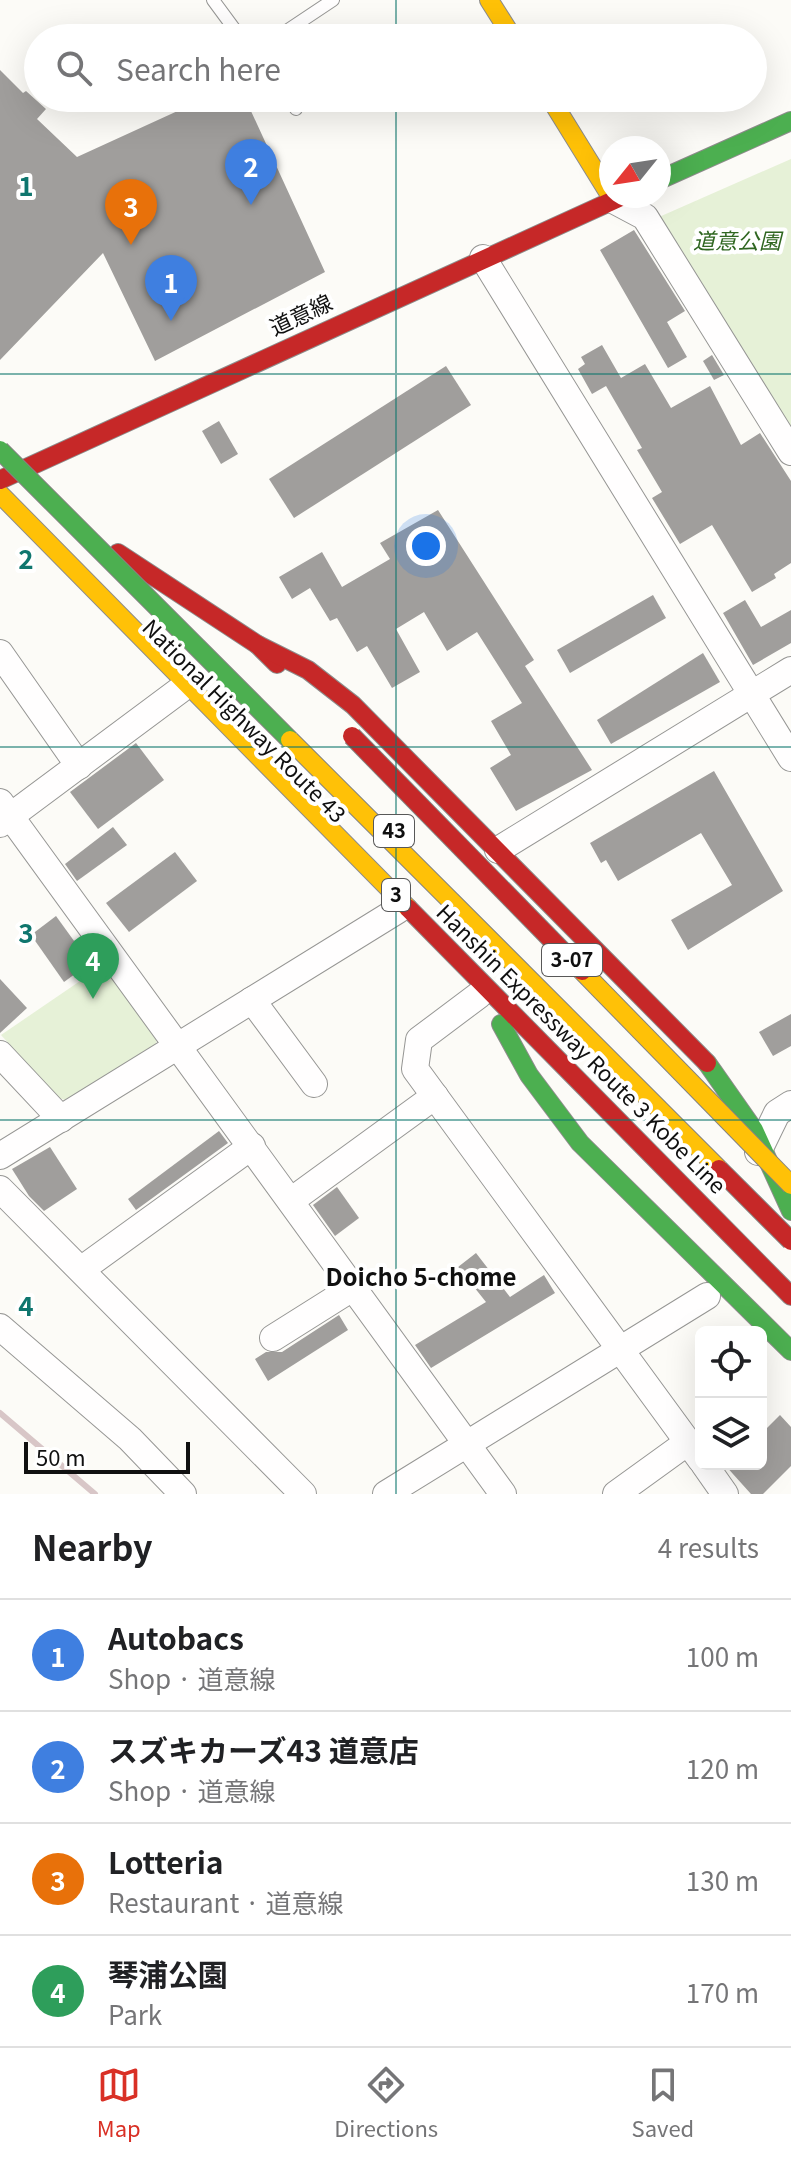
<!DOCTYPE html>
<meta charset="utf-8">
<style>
body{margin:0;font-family:Georgia,"Noto Sans JP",serif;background:#f6f6f6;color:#202124}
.controls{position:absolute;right:24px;bottom:24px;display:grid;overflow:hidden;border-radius:12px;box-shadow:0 8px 32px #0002}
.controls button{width:72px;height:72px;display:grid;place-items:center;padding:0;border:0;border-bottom:2px solid #e0e0e0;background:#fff;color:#202124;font:40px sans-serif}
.compass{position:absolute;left:599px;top:136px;width:72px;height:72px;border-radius:50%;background:#fff;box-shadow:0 8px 32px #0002;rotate:240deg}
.scale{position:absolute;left:24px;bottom:20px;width:166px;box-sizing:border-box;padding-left:8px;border:4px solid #101010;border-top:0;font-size:22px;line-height:28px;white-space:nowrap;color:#101010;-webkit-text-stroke:6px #fff;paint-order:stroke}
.you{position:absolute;left:426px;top:546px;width:28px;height:28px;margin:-20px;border:6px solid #fff;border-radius:50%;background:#1a73e8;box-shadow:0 0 0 12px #1a73e833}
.badge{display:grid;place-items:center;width:52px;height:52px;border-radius:50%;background:#d93025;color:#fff;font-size:26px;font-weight:700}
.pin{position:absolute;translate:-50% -66px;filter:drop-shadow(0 2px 4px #0008)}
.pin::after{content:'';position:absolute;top:42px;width:28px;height:24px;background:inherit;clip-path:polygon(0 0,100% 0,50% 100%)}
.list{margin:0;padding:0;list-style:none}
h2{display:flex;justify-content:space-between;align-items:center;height:104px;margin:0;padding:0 32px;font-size:34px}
h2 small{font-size:26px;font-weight:400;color:#757577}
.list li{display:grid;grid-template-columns:52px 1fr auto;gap:24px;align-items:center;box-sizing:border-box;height:112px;padding:0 32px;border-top:2px solid #e0e0e0}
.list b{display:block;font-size:30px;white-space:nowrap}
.list p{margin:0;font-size:26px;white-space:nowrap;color:#757577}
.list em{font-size:26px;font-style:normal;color:#757577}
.icon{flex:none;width:44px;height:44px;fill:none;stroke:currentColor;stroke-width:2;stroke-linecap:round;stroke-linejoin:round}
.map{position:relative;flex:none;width:791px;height:1494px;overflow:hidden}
.search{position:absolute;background:#fff;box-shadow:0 8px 32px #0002;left:24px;right:24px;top:24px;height:88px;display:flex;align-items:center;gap:20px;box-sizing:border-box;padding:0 28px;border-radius:44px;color:#757577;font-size:30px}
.sheet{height:552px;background:#fff}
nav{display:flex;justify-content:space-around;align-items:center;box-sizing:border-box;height:112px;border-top:2px solid #e0e0e0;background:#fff;font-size:22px;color:#757577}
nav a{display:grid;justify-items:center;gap:4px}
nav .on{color:#d93025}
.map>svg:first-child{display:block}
.green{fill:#e6f1d7}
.building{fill:#a09e9c}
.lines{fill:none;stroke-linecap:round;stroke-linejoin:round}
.lane-casing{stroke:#969694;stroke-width:14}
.street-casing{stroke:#969694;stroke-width:28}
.fast-casing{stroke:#8d8c8b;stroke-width:20}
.slow-casing{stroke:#8d8c8b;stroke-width:20}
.jam-casing{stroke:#8d8c8b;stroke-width:20}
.lane{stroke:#fffefe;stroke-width:12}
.street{stroke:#fffefe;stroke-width:26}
.fast{stroke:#4caf50;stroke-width:18}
.slow{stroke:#ffc107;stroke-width:18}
.jam{stroke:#c62828;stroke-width:18}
.rail{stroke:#d8c6c7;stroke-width:6}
.fast-bridge-casing{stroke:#848381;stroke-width:20;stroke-linecap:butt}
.slow-bridge-casing{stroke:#848381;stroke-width:20;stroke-linecap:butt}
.jam-bridge-casing{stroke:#848381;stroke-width:20;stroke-linecap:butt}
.fast-bridge{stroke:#4caf50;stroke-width:18}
.slow-bridge{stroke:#ffc107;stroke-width:18}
.jam-bridge{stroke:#c62828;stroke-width:18}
.grid{fill:none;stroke:#0f766e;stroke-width:2;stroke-opacity:0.55}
.labels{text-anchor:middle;stroke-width:8;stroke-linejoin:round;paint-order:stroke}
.shield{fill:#fff;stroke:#585858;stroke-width:2}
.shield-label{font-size:20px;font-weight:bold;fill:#101010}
.park-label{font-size:22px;font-style:italic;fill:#306721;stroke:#fff}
.street-label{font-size:22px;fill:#101010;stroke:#fff}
.neighbourhood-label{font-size:24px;font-weight:bold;fill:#101010;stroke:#fff}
.grid-label{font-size:26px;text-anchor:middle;font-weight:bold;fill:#0f766e;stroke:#fff;stroke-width:8;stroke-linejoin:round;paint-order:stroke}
</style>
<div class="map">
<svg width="791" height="1494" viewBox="0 0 791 1494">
<rect width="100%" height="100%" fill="#fcfbf7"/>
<g class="green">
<path d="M 791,159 L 791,432 L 659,217 Z"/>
<path d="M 105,964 L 158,1035 L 155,1048 L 71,1102 L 59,1098 L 1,1035 Z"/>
</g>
<g class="building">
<path d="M 0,70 L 23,93 L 26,91 L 46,109 L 37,119 L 77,157 L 206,98 L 245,98 L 325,272 L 155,361 L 103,253 L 0,360 Z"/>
<path d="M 634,230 L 685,311 L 667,322 L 687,357 L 668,368 L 600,250 Z"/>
<path d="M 602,345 L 621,378 L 645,364 L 671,408 L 710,386 L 741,445 L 760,433 L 791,481 L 791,563 L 774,574 L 776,578 L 752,592 L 712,525 L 680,544 L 652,498 L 662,492 L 637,450 L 642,448 L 606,386 L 592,394 L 578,369 L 585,364 L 581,357 Z"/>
<path d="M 712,355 L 724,375 L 714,380 L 703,361 Z"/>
<path d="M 446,366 L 471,405 L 294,518 L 269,479 Z"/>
<path d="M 219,421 L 238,454 L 221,464 L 202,431 Z"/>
<path d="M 438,510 L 534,660 L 525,666 L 592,770 L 516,811 L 490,768 L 511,755 L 491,721 L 522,703 L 477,632 L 447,651 L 424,612 L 396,629 L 420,672 L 392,688 L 367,646 L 357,652 L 337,618 L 330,621 L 310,588 L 292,599 L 279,577 L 322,552 L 342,587 L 390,559 L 380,543 Z"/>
<path d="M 653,595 L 666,618 L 570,673 L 557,650 Z"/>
<path d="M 745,600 L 761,627 L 791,610 L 791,643 L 753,665 L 723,613 Z"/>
<path d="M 703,653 L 720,682 L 611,744 L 597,720 Z"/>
<path d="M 136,743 L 164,780 L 98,829 L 70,792 Z"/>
<path d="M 714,771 L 783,891 L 688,950 L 671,920 L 732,885 L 701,833 L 618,881 L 606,860 L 601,863 L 590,843 Z"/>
<path d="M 113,827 L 127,845 L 77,881 L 65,864 Z"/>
<path d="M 175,852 L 197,881 L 129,932 L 106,903 Z"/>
<path d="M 56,916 L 90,963 L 64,982 L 31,935 Z"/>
<path d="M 0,979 L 27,1008 L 0,1033 Z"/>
<path d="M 791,1014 L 791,1046 L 773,1056 L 759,1032 Z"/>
<path d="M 219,1131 L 228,1143 L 136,1210 L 128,1199 Z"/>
<path d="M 50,1147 L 77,1189 L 44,1211 L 29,1196 L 12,1169 Z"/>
<path d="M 337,1187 L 359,1218 L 335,1236 L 313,1205 Z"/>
<path d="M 476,1253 L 510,1297 L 544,1275 L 555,1293 L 431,1368 L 415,1345 L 486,1302 L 458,1267 Z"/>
<path d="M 339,1315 L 348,1330 L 268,1381 L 255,1359 L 266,1352 L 282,1352 Z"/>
<path d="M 780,1415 L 791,1427 L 791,1466 L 763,1494 L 751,1494 L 724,1464 L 761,1464 L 761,1434 Z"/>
</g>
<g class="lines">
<defs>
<g id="lane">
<path d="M 213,0 L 241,38"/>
<path d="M 276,38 L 333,0"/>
<path d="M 291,98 L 296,109"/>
</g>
<g id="street">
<path d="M 613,200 L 645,217 L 791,452"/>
<path d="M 483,258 L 791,758"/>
<path d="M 0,653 L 79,766"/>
<path d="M 0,802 L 503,1494"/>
<path d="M 0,824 L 180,690"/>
<path d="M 498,850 L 791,670"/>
<path d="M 479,995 L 419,1040 L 415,1069 L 701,1460"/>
<path d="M 252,1000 L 314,1084"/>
<path d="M 0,1054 L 61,1119"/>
<path d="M 758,1152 L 777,1113 L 791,1104"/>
<path d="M 0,1156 L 398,910"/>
<path d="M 0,1189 L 303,1494"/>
<path d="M 292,1200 L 435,1096"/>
<path d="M 82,1269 L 252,1146"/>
<path d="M 0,1327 L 130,1439 L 183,1494"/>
<path d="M 273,1338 L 354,1287"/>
<path d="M 704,1464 L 725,1494"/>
<path d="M 386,1494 L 707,1296"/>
<path d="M 616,1494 L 688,1442"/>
</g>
<g id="fast">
<path d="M 659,180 L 791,121"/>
<path d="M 501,1024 L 529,1075 L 580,1143 L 791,1351"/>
<path d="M 707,1063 L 754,1130 L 791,1211"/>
</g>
<g id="slow">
<path d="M 489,0 L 513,38"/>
<path d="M 550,98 L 613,200"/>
<path d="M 0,494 L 408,908"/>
</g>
<g id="jam">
<path d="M 0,480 L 623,196"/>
<path d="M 118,553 L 258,645 L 277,664"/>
<path d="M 258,645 L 308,670 L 353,705 L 707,1063"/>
<path d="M 408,908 L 791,1296"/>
</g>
</defs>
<use href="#lane" class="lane-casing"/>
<use href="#street" class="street-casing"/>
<use href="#fast" class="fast-casing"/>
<use href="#slow" class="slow-casing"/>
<use href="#jam" class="jam-casing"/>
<use href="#lane" class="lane"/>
<use href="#street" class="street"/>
<use href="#fast" class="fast"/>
<use href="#slow" class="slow"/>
<use href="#jam" class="jam"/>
<path class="rail" d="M 0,1413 L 95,1494"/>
<defs>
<path id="fast-bridge" d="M 0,450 L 290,740"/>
<g id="slow-bridge">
<path d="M 290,740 L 719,1169"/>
<path d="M 582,971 L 791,1185"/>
</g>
<g id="jam-bridge">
<path d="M 352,736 L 582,971"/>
<path d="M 719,1169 L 791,1241"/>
</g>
</defs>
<use href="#fast-bridge" class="fast-bridge-casing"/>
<use href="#slow-bridge" class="slow-bridge-casing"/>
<use href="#jam-bridge" class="jam-bridge-casing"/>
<use href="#fast-bridge" class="fast-bridge"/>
<use href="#slow-bridge" class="slow-bridge"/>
<use href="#jam-bridge" class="jam-bridge"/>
</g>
<path class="grid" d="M 396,0 L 396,38M 396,98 L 396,1494M 0,374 L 791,374M 0,747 L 791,747M 0,1120 L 791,1120"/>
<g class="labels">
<g class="shield">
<rect x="374" y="815" width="40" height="32" rx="6"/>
<rect x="382" y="879" width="28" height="32" rx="6"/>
<rect x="542" y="944" width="60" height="32" rx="6"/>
</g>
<g class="shield-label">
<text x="394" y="838">43</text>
<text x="396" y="902">3</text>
<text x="572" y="967">3-07</text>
</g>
<g class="park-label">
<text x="737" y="249">道意公園</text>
</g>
<g class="street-label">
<text transform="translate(301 315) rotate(-25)" y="8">道意線</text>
<text transform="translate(244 721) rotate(45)" y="8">National Highway Route 43</text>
<text transform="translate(581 1049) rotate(45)" y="8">Hanshin Expressway Route 3 Kobe Line</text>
</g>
<g class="neighbourhood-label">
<text x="421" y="1286">Doicho 5-chome</text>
</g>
</g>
<g class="grid-label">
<text x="26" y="196">1</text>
<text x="26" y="569">2</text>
<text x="26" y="943">3</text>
<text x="26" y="1316">4</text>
</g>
</svg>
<div class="controls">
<button><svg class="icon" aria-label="locate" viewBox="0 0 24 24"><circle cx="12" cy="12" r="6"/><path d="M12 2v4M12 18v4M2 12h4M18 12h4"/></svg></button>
<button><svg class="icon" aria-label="layers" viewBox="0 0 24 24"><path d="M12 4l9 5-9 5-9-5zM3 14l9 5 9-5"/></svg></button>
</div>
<svg class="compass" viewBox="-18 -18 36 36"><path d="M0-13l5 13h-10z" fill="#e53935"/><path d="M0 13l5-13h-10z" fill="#757577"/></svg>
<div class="scale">50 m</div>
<div class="you"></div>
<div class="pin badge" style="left:171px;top:321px;background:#3f7fe0">1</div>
<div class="pin badge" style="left:251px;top:205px;background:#3f7fe0">2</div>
<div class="pin badge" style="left:131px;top:245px;background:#e8710a">3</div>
<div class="pin badge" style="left:93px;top:999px;background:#2e9e5b">4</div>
<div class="search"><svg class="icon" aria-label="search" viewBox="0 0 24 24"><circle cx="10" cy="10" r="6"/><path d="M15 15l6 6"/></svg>Search here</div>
</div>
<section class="sheet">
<h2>Nearby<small>4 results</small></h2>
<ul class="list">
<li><span class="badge" style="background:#3f7fe0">1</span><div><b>Autobacs</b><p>Shop · 道意線</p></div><em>100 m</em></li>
<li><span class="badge" style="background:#3f7fe0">2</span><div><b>スズキカーズ43 道意店</b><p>Shop · 道意線</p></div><em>120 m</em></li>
<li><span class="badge" style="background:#e8710a">3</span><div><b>Lotteria</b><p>Restaurant · 道意線</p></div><em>130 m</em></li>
<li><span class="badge" style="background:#2e9e5b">4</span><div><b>琴浦公園</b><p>Park</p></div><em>170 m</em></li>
</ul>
</section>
<nav>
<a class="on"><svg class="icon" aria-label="map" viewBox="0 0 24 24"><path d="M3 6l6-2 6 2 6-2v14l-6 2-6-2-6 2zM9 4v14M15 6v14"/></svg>Map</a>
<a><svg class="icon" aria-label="directions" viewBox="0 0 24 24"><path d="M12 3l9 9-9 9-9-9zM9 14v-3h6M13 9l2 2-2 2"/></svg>Directions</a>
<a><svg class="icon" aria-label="saved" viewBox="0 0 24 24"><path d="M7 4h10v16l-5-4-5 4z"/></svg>Saved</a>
</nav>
